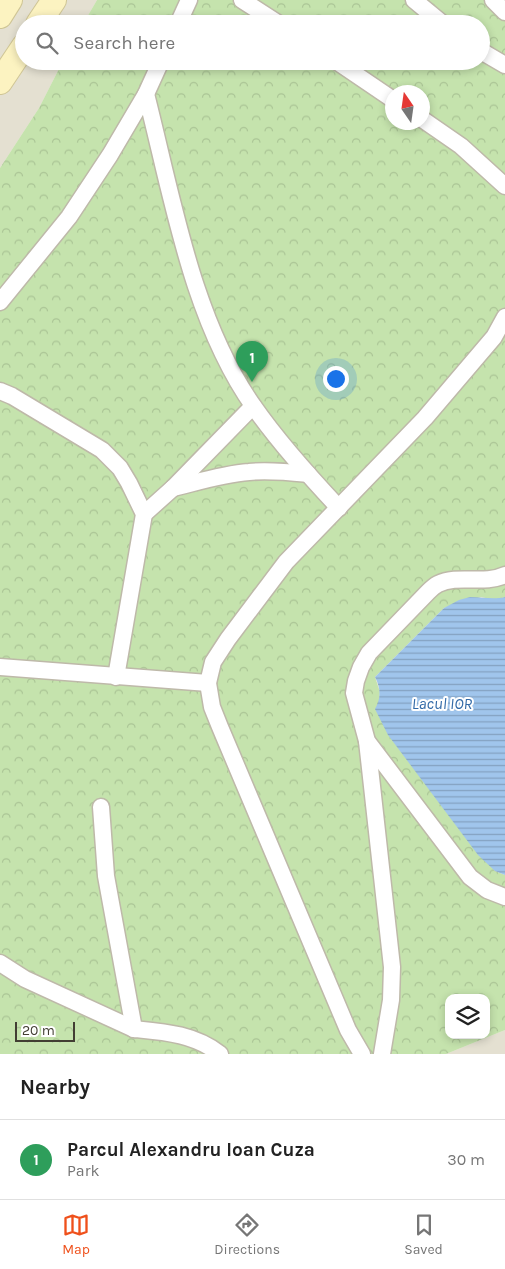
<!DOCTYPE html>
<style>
body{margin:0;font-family:Karla,sans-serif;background:#f2f2f2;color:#222}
.controls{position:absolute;right:15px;bottom:15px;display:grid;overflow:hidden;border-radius:10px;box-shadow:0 2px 8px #0003}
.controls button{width:45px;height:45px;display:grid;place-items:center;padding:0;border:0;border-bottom:1px solid #e0e0e0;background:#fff;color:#222;font:25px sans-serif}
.compass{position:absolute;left:385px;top:85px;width:45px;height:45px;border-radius:50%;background:#fff;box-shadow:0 2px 8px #0003;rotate:347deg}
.scale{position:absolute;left:15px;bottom:12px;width:60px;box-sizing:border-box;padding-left:5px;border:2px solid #423e33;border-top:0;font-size:14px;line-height:18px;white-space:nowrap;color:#423e33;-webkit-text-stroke:4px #fff;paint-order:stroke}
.you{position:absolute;left:335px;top:378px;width:18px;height:18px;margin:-12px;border:4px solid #fff;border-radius:50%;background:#1a73e8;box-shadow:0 0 0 8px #1a73e833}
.badge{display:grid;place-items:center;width:32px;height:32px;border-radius:50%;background:#ef501b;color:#fff;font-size:16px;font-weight:700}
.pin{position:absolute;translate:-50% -41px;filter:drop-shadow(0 1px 2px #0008)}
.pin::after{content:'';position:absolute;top:26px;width:18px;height:15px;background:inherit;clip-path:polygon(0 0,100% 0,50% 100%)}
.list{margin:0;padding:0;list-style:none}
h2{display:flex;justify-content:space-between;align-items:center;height:65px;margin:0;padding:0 20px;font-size:21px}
h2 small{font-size:16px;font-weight:400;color:#767676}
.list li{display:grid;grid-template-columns:32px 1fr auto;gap:15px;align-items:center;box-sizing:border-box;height:80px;padding:0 20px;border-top:1px solid #e0e0e0}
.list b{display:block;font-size:19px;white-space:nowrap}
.list p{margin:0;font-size:16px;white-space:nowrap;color:#767676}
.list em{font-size:16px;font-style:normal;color:#767676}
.icon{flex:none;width:28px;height:28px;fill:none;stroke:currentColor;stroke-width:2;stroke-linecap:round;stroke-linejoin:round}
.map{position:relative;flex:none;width:505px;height:1054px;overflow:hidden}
.search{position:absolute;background:#fff;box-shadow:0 2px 8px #0003;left:15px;right:15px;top:15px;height:55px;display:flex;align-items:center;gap:12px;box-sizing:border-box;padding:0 18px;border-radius:28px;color:#767676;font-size:19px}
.sheet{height:145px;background:#fff}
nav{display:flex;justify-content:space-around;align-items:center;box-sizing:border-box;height:70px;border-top:1px solid #e0e0e0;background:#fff;font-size:14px;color:#767676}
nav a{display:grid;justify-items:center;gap:2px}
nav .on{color:#ef501b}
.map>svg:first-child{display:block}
.residential{fill:#e4e0d1}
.forest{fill:url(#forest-crowns);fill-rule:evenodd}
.water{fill:url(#water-rules)}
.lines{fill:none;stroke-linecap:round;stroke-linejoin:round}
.street-casing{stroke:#beb9a9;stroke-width:19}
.secondary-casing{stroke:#cfc594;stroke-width:26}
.street{stroke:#fff;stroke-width:16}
.secondary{stroke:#fcf3c1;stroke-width:24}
.labels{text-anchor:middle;stroke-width:4;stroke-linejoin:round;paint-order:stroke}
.water-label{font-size:16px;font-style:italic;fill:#336aa7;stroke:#fff}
</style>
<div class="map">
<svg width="505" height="1054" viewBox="0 0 505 1054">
<defs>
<pattern id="forest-crowns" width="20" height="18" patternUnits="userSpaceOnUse" patternTransform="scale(1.25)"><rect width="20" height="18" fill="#c5e3ad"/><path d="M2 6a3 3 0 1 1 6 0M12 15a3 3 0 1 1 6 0" fill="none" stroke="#aac495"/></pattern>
<pattern id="water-rules" width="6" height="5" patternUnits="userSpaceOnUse" patternTransform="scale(1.25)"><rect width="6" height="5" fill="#a0c5ec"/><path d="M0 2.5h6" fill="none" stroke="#84a1c0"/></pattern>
</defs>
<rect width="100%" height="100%" fill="#f0eee3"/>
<g class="residential">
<path d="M 0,0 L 97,0 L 83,24 L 24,24 L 24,61 L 63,61 L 39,108 L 0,168 Z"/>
<path d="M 505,1030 L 505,1054 L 446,1054 Z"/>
</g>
<path class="forest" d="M 97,0 L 505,0 L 505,597 L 495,600 L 481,597 L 444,608 L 375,677 L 380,692 L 379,701 L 495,871 L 505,875 L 505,1030 L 446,1054 L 0,1054 L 0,168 L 39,108 L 63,61 L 481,61 L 481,24 L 83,24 ZM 392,92 L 422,92 L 422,122 L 392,122 ZM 449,998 L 486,998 L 486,1035 L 449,1035 Z"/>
<path class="water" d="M 470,597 C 483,597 493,600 505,597 L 505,875 L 495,871 L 478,855 L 388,735 L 375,709 C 381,698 381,689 375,677 L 444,608 L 459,600 Z"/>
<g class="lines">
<defs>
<g id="street">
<path d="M 242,0 L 279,24"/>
<path d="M 414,0 L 443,24"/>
<path d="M 493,0 L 505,12"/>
<path d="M 178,24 L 189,0"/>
<path d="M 481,51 L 505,65"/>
<path d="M 336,61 L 392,99"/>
<path d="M 146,94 C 172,195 192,320 254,407 C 279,443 309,476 339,508"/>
<path d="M 422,119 L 461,146 L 505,186"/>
<path d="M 0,302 L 69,217 L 110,155 L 146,94 L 161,61"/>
<path d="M 0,391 L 12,396 L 102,450 L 120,468 L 129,483 L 144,514 L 116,677"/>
<path d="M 173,488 C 198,482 223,474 249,472 C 269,470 288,472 308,474"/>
<path d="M 144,514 L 173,488 L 253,406"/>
<path d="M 505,575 C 484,585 458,574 438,584 C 434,586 431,589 428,592 L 369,653 L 361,667 L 356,681 L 354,693 L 367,741 L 470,877 L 487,890 L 505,897"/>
<path d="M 0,667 L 208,683"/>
<path d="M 367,741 L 392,967 L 391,1000 L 382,1054"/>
<path d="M 101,807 L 106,876 L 134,1029 C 165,1032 194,1034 220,1054"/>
<path d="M 0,963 L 25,979 L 134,1029"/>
<path d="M 362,1054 L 348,1030 L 220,727 L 212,707 L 208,683 L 213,662 L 228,639 L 286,562 L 425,418 L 494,337 L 505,317"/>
</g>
<g id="secondary">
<path d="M 0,16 L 10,0"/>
<path d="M 38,24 L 54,0"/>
<path d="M 0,82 L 24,46"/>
</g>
</defs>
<use href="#street" class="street-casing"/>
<use href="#secondary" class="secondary-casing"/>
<use href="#street" class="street"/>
<use href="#secondary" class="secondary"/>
</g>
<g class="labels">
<g class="water-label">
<text x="442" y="709">Lacul IOR</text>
</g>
</g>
</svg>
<div class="controls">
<button><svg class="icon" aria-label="layers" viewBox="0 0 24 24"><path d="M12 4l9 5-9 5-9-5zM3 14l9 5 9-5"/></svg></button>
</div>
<svg class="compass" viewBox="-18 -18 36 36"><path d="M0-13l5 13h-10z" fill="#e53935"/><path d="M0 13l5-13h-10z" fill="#767676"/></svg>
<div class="scale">20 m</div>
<div class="you"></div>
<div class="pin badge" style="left:252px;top:382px;background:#2e9e5b">1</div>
<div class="search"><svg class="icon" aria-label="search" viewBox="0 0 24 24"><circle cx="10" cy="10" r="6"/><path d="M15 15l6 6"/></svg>Search here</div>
</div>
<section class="sheet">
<h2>Nearby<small></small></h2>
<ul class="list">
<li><span class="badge" style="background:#2e9e5b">1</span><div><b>Parcul Alexandru Ioan Cuza</b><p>Park</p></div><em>30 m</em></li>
</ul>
</section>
<nav>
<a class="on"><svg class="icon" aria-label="map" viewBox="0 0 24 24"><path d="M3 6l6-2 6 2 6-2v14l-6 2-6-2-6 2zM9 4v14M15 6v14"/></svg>Map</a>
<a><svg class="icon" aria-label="directions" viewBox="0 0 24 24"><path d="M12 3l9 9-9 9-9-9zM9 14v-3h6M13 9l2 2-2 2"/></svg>Directions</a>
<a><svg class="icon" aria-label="saved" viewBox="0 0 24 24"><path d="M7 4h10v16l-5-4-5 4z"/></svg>Saved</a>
</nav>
